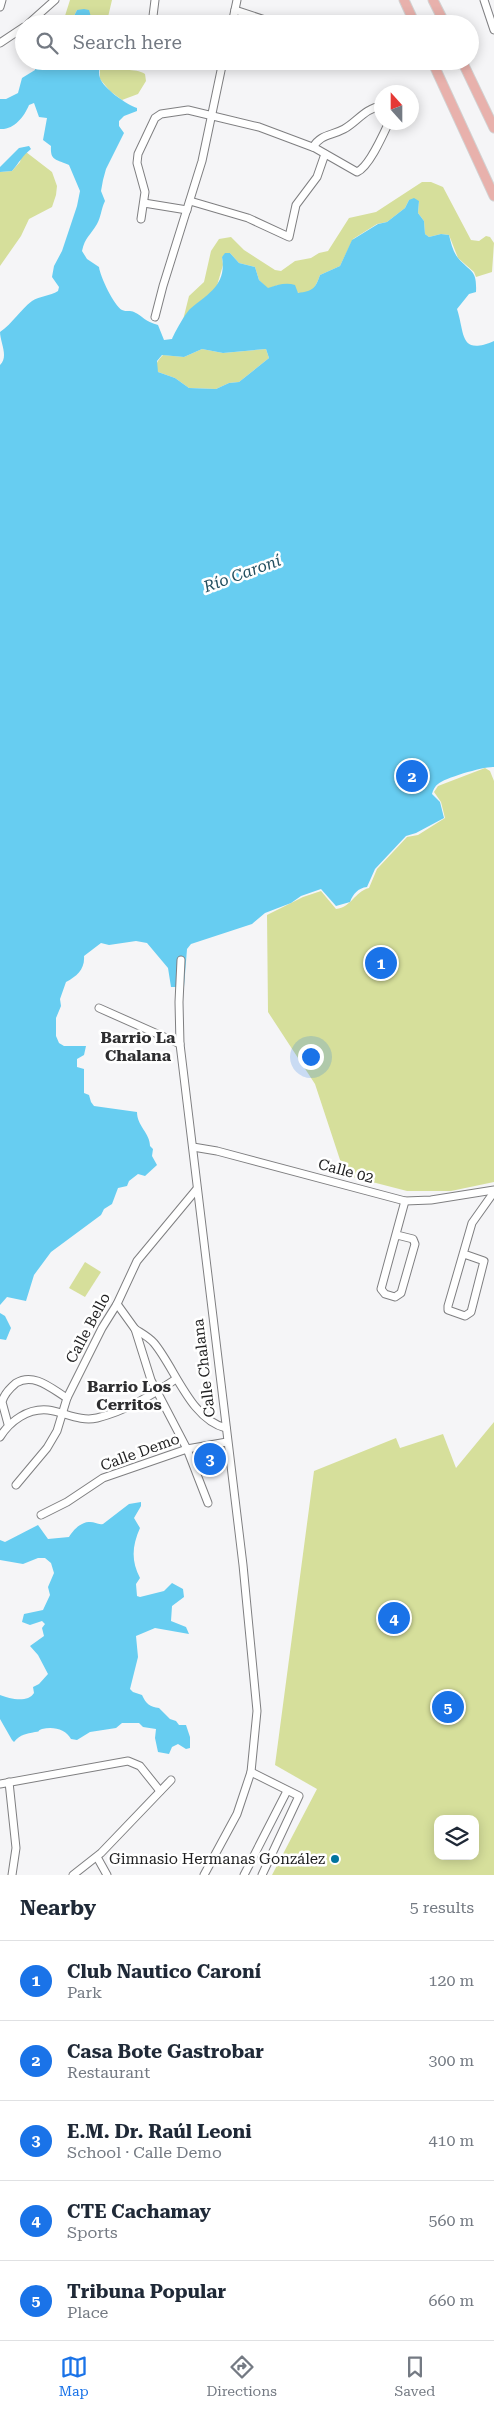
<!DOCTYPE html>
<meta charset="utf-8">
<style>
body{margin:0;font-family:"Roboto Serif",serif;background:#f2f2f3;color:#1f2937}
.controls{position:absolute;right:15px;bottom:15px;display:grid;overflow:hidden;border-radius:10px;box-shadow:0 2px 12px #0003}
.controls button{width:45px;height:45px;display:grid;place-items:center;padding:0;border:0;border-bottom:1px solid #e0e1e3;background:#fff;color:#1f2937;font:25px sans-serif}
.compass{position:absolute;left:374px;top:85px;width:45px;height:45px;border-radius:50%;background:#fff;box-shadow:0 2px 12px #0003;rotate:339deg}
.you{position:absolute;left:310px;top:1056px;width:18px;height:18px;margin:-12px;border:4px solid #fff;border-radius:50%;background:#1a73e8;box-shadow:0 0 0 8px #1a73e833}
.badge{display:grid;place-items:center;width:32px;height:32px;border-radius:50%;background:#1a73e8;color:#fff;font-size:16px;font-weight:700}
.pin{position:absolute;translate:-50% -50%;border:2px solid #fff;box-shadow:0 1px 5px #0006}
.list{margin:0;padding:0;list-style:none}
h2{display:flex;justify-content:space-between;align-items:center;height:65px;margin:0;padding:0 20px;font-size:21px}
h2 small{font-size:16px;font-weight:400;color:#747a83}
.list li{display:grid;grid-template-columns:32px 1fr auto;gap:15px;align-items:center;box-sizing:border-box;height:80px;padding:0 20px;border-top:1px solid #e0e1e3}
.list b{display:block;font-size:19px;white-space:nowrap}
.list p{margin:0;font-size:16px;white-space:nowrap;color:#747a83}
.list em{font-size:16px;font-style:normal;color:#747a83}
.icon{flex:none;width:28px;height:28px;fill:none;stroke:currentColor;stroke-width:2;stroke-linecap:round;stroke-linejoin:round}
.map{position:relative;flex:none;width:494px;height:1875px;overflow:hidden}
.search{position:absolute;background:#fff;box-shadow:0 2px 12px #0003;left:15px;right:15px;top:15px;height:55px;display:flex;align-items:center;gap:12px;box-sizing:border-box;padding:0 18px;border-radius:28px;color:#747a83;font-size:19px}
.sheet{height:465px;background:#fff}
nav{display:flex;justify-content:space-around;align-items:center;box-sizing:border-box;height:70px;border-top:1px solid #e0e1e3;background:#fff;font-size:14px;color:#747a83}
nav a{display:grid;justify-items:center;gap:2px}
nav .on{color:#1a73e8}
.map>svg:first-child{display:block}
.green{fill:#d6df9b;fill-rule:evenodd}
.water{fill:#67cdf1;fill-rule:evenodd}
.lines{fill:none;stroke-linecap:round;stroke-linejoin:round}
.minor-casing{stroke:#7f7f81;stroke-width:9}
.major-casing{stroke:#d2d2d2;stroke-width:11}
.minor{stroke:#fff;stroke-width:7}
.major{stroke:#e8b1ac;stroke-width:9}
.poi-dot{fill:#00759e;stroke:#fff;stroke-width:2}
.labels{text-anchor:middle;stroke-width:5;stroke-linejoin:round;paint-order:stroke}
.street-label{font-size:15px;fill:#1f1f20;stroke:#fff}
.poi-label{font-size:15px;fill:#1f1f20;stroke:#fff;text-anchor:end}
.water-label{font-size:16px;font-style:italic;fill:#245060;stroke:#fff}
.neighbourhood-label{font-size:16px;font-weight:bold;fill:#2e2e30;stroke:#fff}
</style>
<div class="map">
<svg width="494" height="1875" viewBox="0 0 494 1875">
<rect width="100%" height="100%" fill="#f5f5f7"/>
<g class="green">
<path d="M 70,0 L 112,0 L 108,17 L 111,22 L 117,24 L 93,24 L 93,19 L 77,10 L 73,18 L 65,24 L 64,19 Z"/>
<path d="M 100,61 L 114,61 C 118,74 135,67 145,74 L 146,81 L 138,94 L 122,100 L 110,91 L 100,79 Z"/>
<path d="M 26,152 L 52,172 L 57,186 L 56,195 L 52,207 L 29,219 L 21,236 L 0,266 L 0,172 L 12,171 L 20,162 L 22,154 Z"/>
<path d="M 422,182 L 431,182 L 443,187 L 471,240 L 479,241 L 486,236 L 490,237 L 494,243 L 492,272 L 476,277 L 474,272 L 458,258 L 449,235 L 441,234 L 429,237 L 425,234 L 424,221 L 418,213 L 419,201 L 409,200 L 405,208 L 387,222 L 377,224 L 353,239 L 340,266 L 320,275 C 311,302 300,294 278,285 L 268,289 L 259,280 L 255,267 L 239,263 L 230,253 L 222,257 L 223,265 L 216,289 L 190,310 L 183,320 L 189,296 L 204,282 L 211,251 L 219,239 L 231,237 L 244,250 L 275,270 L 281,271 L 295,261 L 311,258 L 319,253 L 328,251 L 349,218 L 376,212 Z"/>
<path d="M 202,349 L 223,353 L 266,349 L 269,358 L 239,382 L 229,383 L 216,389 L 189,388 L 175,378 L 158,372 C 154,365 158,360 163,355 L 184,357 Z"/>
<path d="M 485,768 L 490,771 L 494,781 L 494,1182 L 451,1191 L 407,1191 L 345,1175 L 315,1084 L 268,1012 L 267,915 L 303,897 L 321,891 L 336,909 C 352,907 354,892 369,888 L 377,869 L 407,837 L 418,835 L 445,818 L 441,802 L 434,792 L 438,786 Z"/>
<path d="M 85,1262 L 101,1272 L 85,1297 L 69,1288 Z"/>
<path d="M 494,1422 L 494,1875 L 272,1875 L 317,1789 L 275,1765 L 314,1471 L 396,1438 L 400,1448 L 443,1434 L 456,1468 ZM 438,1819 L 475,1819 L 475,1856 L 438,1856 Z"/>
</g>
<g class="water">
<path d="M 84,9 L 89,10 L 93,24 L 66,24 L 73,18 L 77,10 Z"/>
<path d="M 37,61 L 100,61 C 100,66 98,73 100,78 C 103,88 127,105 137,108 L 137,111 L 124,116 L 119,121 L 119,126 L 124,133 L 106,169 L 103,180 L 101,191 L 105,201 C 101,209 101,217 97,224 C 90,236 85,237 82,251 L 87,259 L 99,267 C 100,276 114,306 122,310 C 126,312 131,310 134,312 C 144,317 144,321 158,325 L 164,340 L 172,339 C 175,332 185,314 190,309 C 208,294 227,285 222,257 L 225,253 L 230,253 L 239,263 L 255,267 L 259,280 L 268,288 C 277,285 286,282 295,285 L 298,293 C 313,291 315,289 320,275 L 340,266 L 352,240 L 378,224 L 387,222 L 405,208 L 409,200 L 414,198 L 419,201 L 418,213 L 424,221 L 425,234 L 429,237 L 441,234 L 449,235 C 451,243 453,252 458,258 C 471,273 477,269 476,292 L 469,294 L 457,309 C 465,333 459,356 494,341 L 494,767 C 485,766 444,778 438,784 C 435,786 433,790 432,794 L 440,802 L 444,818 L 416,833 L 406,836 L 375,869 L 367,887 C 358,888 353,894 350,902 L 336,906 L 321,889 L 301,896 L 291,903 L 265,913 L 252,924 L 191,944 L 187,949 L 184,987 L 171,987 L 168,968 L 147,943 L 136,941 L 109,945 L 101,943 L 84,956 C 85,969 77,976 66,982 L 60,999 L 61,1006 L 56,1018 L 56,1036 L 59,1043 L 64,1046 L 86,1046 L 84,1055 L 77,1059 L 77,1067 L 84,1069 L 84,1093 L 89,1095 L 91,1102 L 94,1106 L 137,1112 C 137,1126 150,1133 150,1146 L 153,1149 L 152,1156 L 157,1165 L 145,1176 L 138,1174 L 129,1181 L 127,1186 L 118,1188 L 112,1204 L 104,1209 L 101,1215 L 51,1252 L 34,1275 L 26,1301 L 7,1297 L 0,1305 L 0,365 C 9,357 0,342 0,332 C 13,323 20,310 32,301 C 40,296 50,296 58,291 L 59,287 L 52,277 L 54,266 L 62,251 L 77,206 L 80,191 L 69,165 C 56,159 50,161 51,146 L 43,140 L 47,118 L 39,117 L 34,103 L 29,105 C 24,117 14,130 0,129 L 0,99 L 6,99 L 18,93 L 22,78 L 35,70 ZM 202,349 L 223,353 L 266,349 L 269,358 L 239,382 L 229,383 L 216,389 L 189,388 L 175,378 L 158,372 L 157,361 L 162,355 L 184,357 Z"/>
<path d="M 29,146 L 31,149 C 22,156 19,163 12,171 L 0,172 L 0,167 L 19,148 Z"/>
<path d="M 0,1313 L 5,1316 L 11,1328 L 6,1340 L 0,1339 Z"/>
<path d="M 141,1502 L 141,1506 L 134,1518 L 140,1528 C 132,1546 131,1561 140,1578 L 136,1584 L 137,1596 L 140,1597 L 164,1591 L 172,1583 L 183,1589 L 184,1597 L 172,1606 L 171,1621 L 186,1627 L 189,1634 L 155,1628 L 136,1636 L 138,1657 L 130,1689 L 133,1692 L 142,1695 C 146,1704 150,1707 159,1708 L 170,1719 L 176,1721 L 179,1725 L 186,1725 L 190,1737 L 190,1748 L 186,1749 L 178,1744 L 172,1747 L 169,1754 L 158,1752 L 155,1738 L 156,1729 L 143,1727 L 139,1723 L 122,1723 L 116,1728 L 90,1732 L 77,1740 L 71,1739 C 66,1729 53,1726 42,1729 C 36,1731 42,1731 35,1732 C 26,1734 21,1734 14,1742 L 12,1740 L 0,1719 L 0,1695 C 10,1699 28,1703 34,1693 L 33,1687 L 39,1684 L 48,1674 L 38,1655 L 30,1646 L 44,1636 L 42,1628 L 45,1624 L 42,1621 L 30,1625 L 22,1622 L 24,1614 L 43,1610 L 50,1595 L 48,1587 L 54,1573 L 51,1563 L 45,1558 L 38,1558 L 23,1564 L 0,1560 L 0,1540 L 5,1542 L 38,1525 L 48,1539 L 69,1537 C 73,1530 82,1521 90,1522 C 95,1522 98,1525 103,1524 L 129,1504 Z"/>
</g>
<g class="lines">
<defs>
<g id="minor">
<path d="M 484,0 L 494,30"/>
<path d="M 0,7 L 2,0"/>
<path d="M 235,10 L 277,24"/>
<path d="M 28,24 L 55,0"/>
<path d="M 152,24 L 155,0"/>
<path d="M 232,24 L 237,0"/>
<path d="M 0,43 L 24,27"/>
<path d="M 313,147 C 321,134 331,136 344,129 C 357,122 365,108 382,106"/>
<path d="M 190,201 L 248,218 L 289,237 L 296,205 L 317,177 L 325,154"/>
<path d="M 144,203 L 187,210"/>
<path d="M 141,219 L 145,192 L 137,163 L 138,154 L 155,118 L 161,114 L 188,110 L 259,127 L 315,148 L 357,172 C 369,167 383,135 389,122"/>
<path d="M 155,317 L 163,286 L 202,161 L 223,61"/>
<path d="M 181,960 L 179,1002 L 180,1044 L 243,1565 L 257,1711 L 251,1772 L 237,1814 L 204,1875"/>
<path d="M 99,1008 L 180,1044"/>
<path d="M 193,1147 L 217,1151 L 405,1201 L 431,1200 L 494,1190"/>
<path d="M 397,1235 L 413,1239 L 415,1244 L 401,1293 L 395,1297 L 385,1294 L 381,1289 L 405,1201"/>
<path d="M 464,1254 L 484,1261 L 471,1312 L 465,1316 L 448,1310 L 448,1306 L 472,1223 L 494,1192"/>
<path d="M 117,1304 L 135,1329 L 151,1380 L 187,1449 L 208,1503"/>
<path d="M 135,1329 C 141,1333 149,1337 154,1343 C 175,1368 191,1420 226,1428"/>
<path d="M 8,1424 L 2,1402 C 4,1394 10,1388 16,1383 C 34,1372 52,1389 67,1398"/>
<path d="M 0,1437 C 10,1421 28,1408 48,1410 C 64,1412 80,1422 97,1418 C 126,1411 152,1395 176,1379"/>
<path d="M 16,1485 L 47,1448 L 57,1431 L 67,1398 L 102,1328 L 117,1304 L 137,1261 L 196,1190"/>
<path d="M 41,1515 L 67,1502 L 103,1478 L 187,1449 L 227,1442"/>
<path d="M 251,1772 L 299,1796 L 262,1875"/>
<path d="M 9,1782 L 16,1848 L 12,1875"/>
<path d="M 0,1784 L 128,1761 L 140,1766 L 160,1791"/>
<path d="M 97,1857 L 107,1875"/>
<path d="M 73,1875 L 101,1853 L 171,1780"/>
<path d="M 244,1875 L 287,1791"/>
</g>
<g id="major">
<path d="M 404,0 L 415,24"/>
<path d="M 433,0 L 445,24"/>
<path d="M 432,61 L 494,196"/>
<path d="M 462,61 L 494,128"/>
</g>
</defs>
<use href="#minor" class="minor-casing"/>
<use href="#major" class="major-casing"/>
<use href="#minor" class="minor"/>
<use href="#major" class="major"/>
</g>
<circle class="poi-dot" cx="335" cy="1859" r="5"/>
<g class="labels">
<g class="street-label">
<text transform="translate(346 1171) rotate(15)" y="5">Calle 02</text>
<text transform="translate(88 1328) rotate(-62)" y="5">Calle Bello</text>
<text transform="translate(204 1368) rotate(-97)" y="5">Calle Chalana</text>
<text transform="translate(140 1452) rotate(-20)" y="5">Calle Demo</text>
</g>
<g class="poi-label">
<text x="325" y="1864">Gimnasio Hermanas González</text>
</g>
<g class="water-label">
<text transform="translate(242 573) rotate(-20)" y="6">Río Caroní</text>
</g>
<g class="neighbourhood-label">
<text x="138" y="1043">Barrio La<tspan x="138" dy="18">Chalana</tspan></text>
<text x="129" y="1392">Barrio Los<tspan x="129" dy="18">Cerritos</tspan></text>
</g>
</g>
</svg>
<div class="controls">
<button><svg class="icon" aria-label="layers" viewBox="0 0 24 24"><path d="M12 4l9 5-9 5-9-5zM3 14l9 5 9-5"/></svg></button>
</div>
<svg class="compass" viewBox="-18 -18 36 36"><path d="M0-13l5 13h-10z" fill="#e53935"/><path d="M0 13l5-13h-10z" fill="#747a83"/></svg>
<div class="you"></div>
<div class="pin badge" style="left:381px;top:963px">1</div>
<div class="pin badge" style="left:412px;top:776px">2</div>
<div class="pin badge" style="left:210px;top:1459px">3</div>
<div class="pin badge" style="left:394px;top:1618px">4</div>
<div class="pin badge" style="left:448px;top:1707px">5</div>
<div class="search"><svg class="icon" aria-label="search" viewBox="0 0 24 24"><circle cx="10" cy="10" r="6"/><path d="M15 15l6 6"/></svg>Search here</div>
</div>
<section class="sheet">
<h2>Nearby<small>5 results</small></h2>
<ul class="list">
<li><span class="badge">1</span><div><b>Club Nautico Caroní</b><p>Park</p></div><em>120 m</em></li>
<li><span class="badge">2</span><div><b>Casa Bote Gastrobar</b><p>Restaurant</p></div><em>300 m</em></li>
<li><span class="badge">3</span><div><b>E.M. Dr. Raúl Leoni</b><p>School · Calle Demo</p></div><em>410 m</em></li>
<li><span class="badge">4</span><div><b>CTE Cachamay</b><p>Sports</p></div><em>560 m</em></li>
<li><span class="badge">5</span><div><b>Tribuna Popular</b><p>Place</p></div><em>660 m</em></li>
</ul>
</section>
<nav>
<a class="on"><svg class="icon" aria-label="map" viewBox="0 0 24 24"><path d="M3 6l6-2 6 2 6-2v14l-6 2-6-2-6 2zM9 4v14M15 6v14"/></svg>Map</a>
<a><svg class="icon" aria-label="directions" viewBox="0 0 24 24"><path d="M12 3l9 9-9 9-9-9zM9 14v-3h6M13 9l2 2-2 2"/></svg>Directions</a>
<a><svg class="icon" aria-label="saved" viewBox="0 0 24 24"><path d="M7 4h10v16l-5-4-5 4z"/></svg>Saved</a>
</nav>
